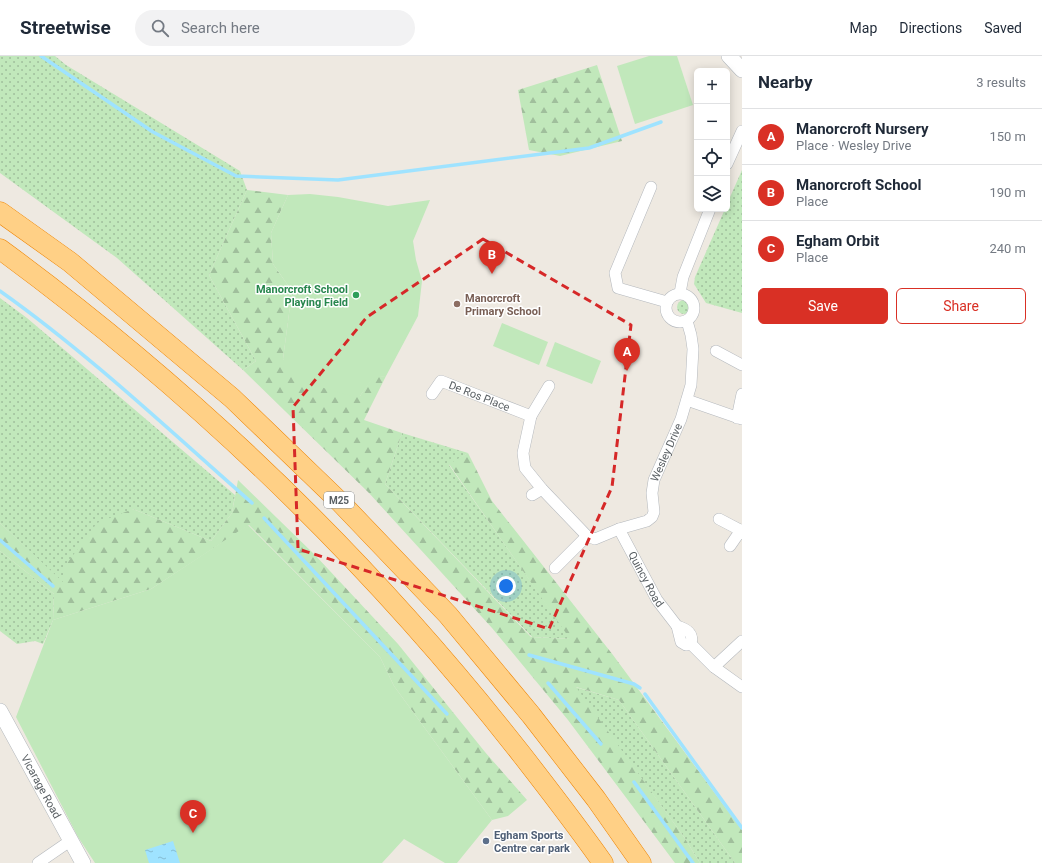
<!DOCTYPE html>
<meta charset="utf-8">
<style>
body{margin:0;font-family:Roboto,sans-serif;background:#f2f2f3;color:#1f2937}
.controls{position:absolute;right:12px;top:12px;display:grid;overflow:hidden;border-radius:6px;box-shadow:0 2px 10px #0003}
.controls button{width:36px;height:36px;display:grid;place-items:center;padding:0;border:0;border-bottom:1px solid #e0e1e3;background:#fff;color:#1f2937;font:20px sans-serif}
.you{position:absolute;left:506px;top:530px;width:14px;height:14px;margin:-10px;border:3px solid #fff;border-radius:50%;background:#1a73e8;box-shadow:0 0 0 6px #1a73e833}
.badge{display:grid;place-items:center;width:26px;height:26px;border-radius:50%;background:#d93025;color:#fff;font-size:13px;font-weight:700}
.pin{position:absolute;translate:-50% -33px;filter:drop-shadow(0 1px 2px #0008)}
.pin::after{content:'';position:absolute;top:21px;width:14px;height:12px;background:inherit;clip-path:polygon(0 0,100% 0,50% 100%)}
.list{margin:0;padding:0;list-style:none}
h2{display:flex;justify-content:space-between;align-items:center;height:52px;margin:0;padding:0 16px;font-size:17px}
h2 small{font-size:13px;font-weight:400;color:#747a83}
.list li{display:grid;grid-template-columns:26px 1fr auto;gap:12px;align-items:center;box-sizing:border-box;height:56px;padding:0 16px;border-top:1px solid #e0e1e3}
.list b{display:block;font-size:15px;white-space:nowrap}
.list p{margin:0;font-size:13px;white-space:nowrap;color:#747a83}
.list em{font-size:13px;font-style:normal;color:#747a83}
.actions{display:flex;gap:8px;padding:12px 16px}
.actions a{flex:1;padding:9px 0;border:1px solid #d93025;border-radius:6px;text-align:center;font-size:14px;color:#d93025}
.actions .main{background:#d93025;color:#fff}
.icon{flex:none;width:22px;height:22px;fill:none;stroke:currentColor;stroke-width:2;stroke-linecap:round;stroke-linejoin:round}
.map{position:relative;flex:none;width:742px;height:807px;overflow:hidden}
header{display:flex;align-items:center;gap:24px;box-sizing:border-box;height:56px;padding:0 20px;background:#fff;border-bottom:1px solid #e0e1e3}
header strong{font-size:19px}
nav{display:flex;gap:22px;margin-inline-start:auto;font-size:14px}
.search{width:280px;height:36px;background:#f2f2f3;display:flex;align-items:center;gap:10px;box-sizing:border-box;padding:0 14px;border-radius:22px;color:#747a83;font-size:15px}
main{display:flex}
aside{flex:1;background:#fff}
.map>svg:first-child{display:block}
.grass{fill:url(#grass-dots)}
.forest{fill:url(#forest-firs)}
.garden{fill:#c1e8bb}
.water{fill:url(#water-ripples)}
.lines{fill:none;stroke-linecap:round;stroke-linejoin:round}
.stream{stroke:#9fe3ff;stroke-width:3.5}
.street-casing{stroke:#b4b8bd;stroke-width:12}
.secondary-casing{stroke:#b3b8bd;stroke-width:16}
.highway-casing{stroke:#ee8300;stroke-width:21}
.street{stroke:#fff;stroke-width:11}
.secondary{stroke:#fff;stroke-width:15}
.highway{stroke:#ffd086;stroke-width:20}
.marked{fill:none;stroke:#d62828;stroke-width:3;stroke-dasharray:8 5;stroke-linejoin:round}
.leisure-dot{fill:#2e9e5b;stroke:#fff;stroke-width:1.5}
.education-dot{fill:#8d6e63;stroke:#fff;stroke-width:1.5}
.service-dot{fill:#5c6f8a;stroke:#fff;stroke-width:1.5}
.labels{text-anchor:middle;stroke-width:3;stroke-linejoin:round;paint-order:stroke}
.shield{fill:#fff;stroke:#8b8f92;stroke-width:1}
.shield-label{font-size:10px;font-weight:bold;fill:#595f63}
.leisure-label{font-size:11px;font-weight:bold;fill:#27864d;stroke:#fff;text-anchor:end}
.education-label{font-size:11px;font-weight:bold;fill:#785e54;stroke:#fff;text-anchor:start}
.street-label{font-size:11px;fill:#595f63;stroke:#fff}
.service-label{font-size:11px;font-weight:bold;fill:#4e5e75;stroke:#fff;text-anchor:start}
</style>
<header>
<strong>Streetwise</strong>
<div class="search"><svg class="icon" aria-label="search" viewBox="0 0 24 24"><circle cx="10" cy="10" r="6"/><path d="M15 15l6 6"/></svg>Search here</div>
<nav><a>Map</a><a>Directions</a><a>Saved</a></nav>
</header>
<main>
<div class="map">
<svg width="742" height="807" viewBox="0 0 742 807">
<defs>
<pattern id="grass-dots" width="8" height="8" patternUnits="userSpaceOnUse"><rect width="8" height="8" fill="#c1e8bb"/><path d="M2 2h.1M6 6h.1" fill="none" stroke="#a0bf9c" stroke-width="1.8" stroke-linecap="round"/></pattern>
<pattern id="forest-firs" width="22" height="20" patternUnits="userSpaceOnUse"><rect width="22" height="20" fill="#c1e8bb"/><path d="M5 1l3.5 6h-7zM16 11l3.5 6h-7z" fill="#a0bf9c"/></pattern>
<pattern id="water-ripples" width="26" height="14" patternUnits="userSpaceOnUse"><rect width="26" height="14" fill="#9fe3ff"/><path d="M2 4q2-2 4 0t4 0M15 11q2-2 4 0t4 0" fill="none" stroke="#85bbd2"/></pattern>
</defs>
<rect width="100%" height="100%" fill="#eee9e1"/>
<g class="grass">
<path d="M 0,0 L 55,0 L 66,9 L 240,115 L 247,134 L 209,219 L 256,305 L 243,314 L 117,202 L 0,117 Z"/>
<path d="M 742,114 L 742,257 L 706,247 L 694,228 L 695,221 L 725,153 L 727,153 L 727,148 Z"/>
<path d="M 0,242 L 27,262 L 235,439 L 232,457 L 211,485 L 133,453 L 64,528 L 0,467 Z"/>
<circle cx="684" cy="251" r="7"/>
<path d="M 402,377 L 468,397 L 449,409 L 571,583 L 532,581 L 385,428 Z"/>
<path d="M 0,495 L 54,538 L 53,564 L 43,588 L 35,585 L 17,588 L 0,575 Z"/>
<path d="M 575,631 L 619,644 L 735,807 L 700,807 L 684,781 Z"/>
</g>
<g class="forest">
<path d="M 597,9 L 622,85 L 560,100 L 529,94 L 518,34 Z"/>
<path d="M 247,134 L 288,139 L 271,177 L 273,208 L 292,235 L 283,303 L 360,340 L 373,321 L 386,320 L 364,364 L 402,377 L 385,428 L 531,581 L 570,583 L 449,408 L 468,397 L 492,445 L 613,599 L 742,774 L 742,807 L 735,807 L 619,644 L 576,631 L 684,781 L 700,807 L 675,807 L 568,664 L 492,572 L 369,437 L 243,314 L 256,305 L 209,219 Z"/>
<path d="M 238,424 L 315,499 L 398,588 L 485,696 L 527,744 L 508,760 L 492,764 L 394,630 L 380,601 L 249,469 L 151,533 L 53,564 L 54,538 L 0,495 L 0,467 L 64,527 L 65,510 L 97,467 L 133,453 L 211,485 L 232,457 Z"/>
</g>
<g class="garden">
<path d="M 649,0 L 677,0 L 693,49 L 635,68 L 617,10 Z"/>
<path d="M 310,138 L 338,141 L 388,150 L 430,144 L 413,185 L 416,204 L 422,225 L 418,260 L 386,320 L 373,322 L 360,340 L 351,340 L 307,327 L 283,303 L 292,235 L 273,208 L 271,177 L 288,139 Z"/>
<path d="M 502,267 L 548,286 L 539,309 L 493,290 Z"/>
<path d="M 555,286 L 601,305 L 592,328 L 546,310 Z"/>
<path d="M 248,469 L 380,601 L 394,630 L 492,764 L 457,807 L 445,807 L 404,783 L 382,807 L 95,807 L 78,781 L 16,661 L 53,564 L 151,533 Z"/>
</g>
<path class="water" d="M 173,785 L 180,807 L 149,807 L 145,794 Z"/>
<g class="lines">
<g class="stream">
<path d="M 41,0 L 153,76 L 236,120 L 338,124 L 589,92 L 661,66"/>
<path d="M 0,235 C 89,298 170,375 252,447"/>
<path d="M 264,462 L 447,658"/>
<path d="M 0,484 L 53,530"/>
<path d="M 529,599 L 634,628 L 640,632"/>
<path d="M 548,627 L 601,688"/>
<path d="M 645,638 L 742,772"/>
<path d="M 634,726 L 693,807"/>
</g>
<defs>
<g id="street">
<path d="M 727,108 L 742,75"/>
<path d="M 651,131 L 615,217 L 618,232 L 667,246"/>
<path d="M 680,237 L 683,221 L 710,153"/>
<circle cx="680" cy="252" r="14"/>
<path d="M 716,295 L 742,309"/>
<path id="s1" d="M 549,330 L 531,360 L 523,397 L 525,412 L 542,433 L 587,480 L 595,483 L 619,473 L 647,465 L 652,461 L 654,456 L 652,437 L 654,424 L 681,363 L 691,329 L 693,293 L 691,279 L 687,265"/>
<path id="s2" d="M 432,338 L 441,325 L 531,360"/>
<path d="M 687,344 L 742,363"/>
<path d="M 737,362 L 742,338"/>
<path d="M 532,439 L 542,433"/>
<path d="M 719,463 L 742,475"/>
<path id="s3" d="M 619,473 L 657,544 L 677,570 L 681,586 L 686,589 L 691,588 L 714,611 L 742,631"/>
<path d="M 730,490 L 741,474"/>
<path d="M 555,512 L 587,480"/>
<path d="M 677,570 C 687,573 694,577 691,588"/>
<path d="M 714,611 L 742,585"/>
<path d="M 38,807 L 70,785"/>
</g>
<g id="secondary">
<path d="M 729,0 L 742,14"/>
<path id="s4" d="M 0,655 L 83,807"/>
</g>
<g id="highway">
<path d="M 0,156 L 70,206 L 232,342 L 341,447 L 448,559 L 531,659 L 596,743 L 641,807"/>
<path d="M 0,193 C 196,337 372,507 522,699 C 550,735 577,770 603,807"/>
</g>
</defs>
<use href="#street" class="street-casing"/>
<use href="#secondary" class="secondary-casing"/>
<use href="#highway" class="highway-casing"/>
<use href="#street" class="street"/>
<use href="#secondary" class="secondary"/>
<use href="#highway" class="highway"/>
</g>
<path class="marked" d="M 483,183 L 631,269 L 612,431 L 549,573 L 298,493 L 293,351 L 367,261 Z"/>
<circle class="leisure-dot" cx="356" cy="239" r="4"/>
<circle class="education-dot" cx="457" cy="248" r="4"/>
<circle class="service-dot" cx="486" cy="785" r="4"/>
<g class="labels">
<rect class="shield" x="324" y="436" width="30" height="16" rx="3"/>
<g class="shield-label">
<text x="339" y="448">M25</text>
</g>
<g class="leisure-label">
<text x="348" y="237">Manorcroft School<tspan x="348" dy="13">Playing Field</tspan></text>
</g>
<g class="education-label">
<text x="465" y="246">Manorcroft<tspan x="465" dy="13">Primary School</tspan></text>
</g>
<g class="street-label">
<text dy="4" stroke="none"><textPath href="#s2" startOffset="57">De Ros Place</textPath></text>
<text dy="4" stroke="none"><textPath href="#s1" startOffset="318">Wesley Drive</textPath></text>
<text dy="4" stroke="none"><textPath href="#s3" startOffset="57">Quincy Road</textPath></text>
<text dy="4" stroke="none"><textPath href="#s4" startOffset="86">Vicarage Road</textPath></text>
</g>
<g class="service-label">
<text x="494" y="783">Egham Sports<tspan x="494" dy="13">Centre car park</tspan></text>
</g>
</g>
</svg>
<div class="controls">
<button>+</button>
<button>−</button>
<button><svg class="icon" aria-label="locate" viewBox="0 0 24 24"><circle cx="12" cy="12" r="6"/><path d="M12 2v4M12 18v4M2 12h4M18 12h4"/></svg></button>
<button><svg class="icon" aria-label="layers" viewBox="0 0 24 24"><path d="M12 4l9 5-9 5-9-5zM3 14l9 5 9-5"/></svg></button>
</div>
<div class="you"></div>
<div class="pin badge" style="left:627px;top:315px">A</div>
<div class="pin badge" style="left:492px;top:218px">B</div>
<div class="pin badge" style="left:193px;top:777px">C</div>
</div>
<aside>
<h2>Nearby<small>3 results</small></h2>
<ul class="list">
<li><span class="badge">A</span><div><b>Manorcroft Nursery</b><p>Place · Wesley Drive</p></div><em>150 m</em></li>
<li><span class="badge">B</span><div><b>Manorcroft School</b><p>Place</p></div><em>190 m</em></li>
<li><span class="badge">C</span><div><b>Egham Orbit</b><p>Place</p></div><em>240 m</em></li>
</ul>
<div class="actions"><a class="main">Save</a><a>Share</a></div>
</aside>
</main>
